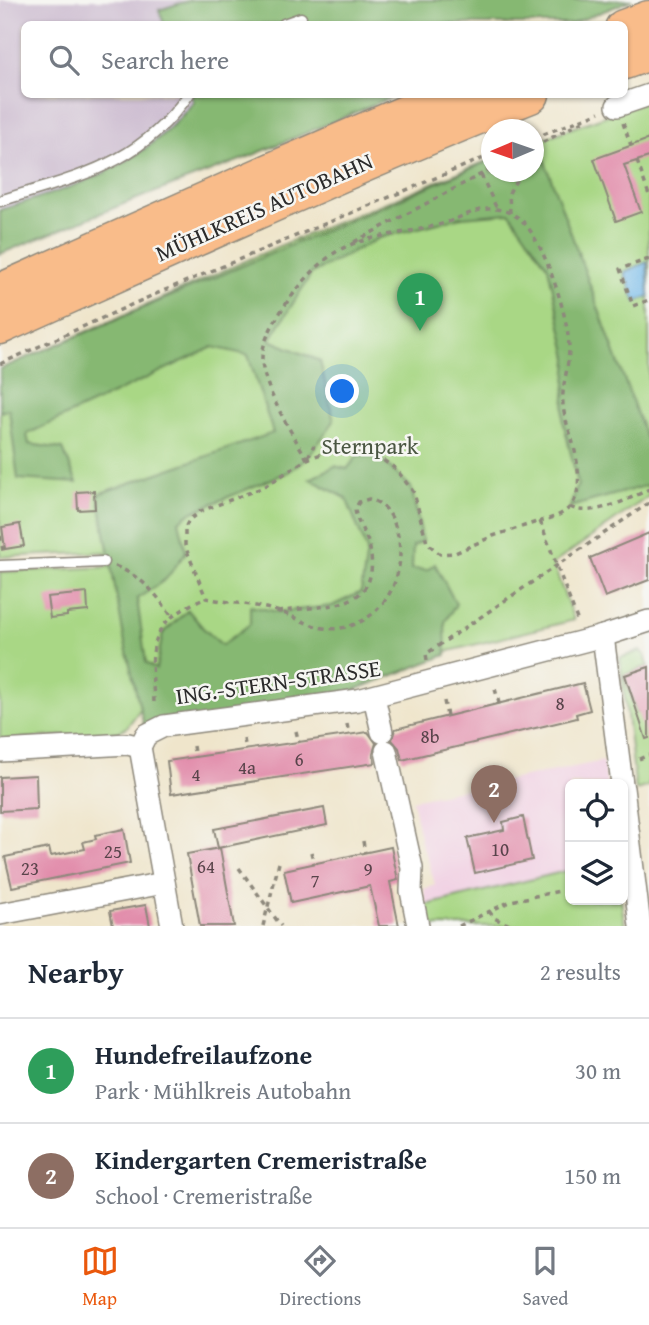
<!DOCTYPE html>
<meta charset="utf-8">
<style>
body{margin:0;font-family:"Gentium Book Plus",serif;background:#f6f6f7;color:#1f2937}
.controls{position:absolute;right:21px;bottom:21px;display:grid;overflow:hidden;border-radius:10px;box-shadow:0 2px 5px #0004}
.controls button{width:63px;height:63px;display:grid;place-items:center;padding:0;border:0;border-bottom:2px solid #e0e1e3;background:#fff;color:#1f2937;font:35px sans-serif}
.compass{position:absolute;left:481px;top:119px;width:63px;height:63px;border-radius:50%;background:#fff;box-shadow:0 2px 5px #0004;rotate:268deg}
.you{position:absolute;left:343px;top:392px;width:24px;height:24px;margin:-18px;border:5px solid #fff;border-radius:50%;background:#1a73e8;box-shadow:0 0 0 10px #1a73e833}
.badge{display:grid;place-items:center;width:46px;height:46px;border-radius:50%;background:#ea580c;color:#fff;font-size:23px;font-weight:700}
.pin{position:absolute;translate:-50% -58px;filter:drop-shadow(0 2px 4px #0008)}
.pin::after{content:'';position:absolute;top:37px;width:24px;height:21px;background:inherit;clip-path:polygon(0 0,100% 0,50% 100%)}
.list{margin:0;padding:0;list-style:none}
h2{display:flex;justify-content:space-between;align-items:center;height:91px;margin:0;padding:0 28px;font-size:30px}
h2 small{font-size:23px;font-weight:400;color:#747a83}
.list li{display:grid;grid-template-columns:46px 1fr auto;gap:21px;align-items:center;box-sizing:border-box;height:105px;padding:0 28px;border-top:2px solid #e0e1e3}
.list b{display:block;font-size:26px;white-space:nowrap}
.list p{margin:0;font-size:23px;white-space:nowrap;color:#747a83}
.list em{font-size:23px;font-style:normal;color:#747a83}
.icon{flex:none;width:38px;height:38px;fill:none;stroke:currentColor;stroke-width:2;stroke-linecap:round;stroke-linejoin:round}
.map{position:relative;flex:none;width:649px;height:926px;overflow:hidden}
.search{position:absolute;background:#fff;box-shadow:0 2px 5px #0004;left:21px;right:21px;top:21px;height:77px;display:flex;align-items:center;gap:18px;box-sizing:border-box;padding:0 24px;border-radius:10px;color:#747a83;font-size:26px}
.sheet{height:301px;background:#fff}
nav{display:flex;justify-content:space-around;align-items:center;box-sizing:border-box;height:98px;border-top:2px solid #e0e1e3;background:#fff;font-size:19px;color:#747a83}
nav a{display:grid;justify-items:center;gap:4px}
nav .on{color:#ea580c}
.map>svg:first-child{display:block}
.built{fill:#f1d0e3}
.industrial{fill:#cebed1}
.green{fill:#a9d785;stroke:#6a8158;stroke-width:2}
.forest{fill:#86b872;stroke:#58724e;stroke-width:2}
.water{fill:#73baea;stroke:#4f728a;stroke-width:2}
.building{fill:#e28eac}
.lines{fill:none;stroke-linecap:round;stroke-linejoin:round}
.lane-casing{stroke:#8d887b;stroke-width:13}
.street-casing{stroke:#8d887b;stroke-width:24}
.highway-casing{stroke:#8d887b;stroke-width:41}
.path{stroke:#8d887b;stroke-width:3.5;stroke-dasharray:5 5;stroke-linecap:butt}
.lane{stroke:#fff;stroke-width:10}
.street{stroke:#fff;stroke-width:21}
.highway{stroke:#f9bc8a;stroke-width:38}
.labels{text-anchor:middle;stroke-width:5;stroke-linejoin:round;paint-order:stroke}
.number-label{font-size:19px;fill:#59444b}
.street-label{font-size:23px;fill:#2b2b2b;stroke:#f6f6f2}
.park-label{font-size:23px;fill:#4a5642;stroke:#f6f6f2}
</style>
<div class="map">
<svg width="649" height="926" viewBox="0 0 649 926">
<rect width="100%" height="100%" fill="#f6f6f2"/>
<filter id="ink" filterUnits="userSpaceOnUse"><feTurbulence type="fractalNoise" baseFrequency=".0143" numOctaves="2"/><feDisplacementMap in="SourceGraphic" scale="14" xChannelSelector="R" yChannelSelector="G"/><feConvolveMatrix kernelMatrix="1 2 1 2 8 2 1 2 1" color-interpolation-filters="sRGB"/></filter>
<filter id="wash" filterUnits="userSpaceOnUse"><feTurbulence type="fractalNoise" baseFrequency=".00686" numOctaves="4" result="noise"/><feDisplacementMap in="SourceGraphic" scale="28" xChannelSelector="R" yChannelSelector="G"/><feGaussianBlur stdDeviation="1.57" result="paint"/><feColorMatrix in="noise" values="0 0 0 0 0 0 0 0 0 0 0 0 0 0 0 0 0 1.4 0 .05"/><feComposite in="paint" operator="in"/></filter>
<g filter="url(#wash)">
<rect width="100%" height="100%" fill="#efe5cb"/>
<path class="built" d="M 603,761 L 607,784 L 570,784 L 570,870 L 426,905 L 424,889 L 435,885 L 427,856 L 422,846 L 412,800 Z"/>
<path class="industrial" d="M 0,0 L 190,0 L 159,10 L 164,24 L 24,24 L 24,94 L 191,94 L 194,101 L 175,124 L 147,150 L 112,170 L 73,187 L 0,210 Z"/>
<g class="green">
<path d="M 649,100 L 649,496 L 553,564 L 574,620 L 361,673 L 147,700 L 127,727 L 118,732 L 0,740 L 0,572 L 108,567 L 105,552 L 0,557 L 0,412 L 9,408 L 4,368 L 277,247 L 491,159 L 491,172 L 534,172 L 534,142 Z"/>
<path d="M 640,651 L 645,655 L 648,666 L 624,675 L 636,713 L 649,710 L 649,786 L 636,790 L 620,658 Z"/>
<path d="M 570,870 L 570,900 L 621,900 L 625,926 L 430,926 L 426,905 Z"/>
</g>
<g class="forest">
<path d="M 190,0 L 632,0 L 571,24 L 164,24 L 159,10 Z"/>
<path d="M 191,95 L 397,95 L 246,158 L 126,203 L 0,254 L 0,210 C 81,184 137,171 194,102 Z"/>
<path d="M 537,140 L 649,447 L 649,485 L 570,507 L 578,484 L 563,421 L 568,358 L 548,267 L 510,213 L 462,217 L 379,238 L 312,273 L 270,340 L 320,361 L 334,421 L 307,459 L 288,472 L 190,513 L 179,521 L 186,552 L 166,579 L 137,599 L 146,663 L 156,669 L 163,633 L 188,610 L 203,628 L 222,645 L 250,624 L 250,606 L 278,612 L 332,606 L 361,592 L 367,551 L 346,498 L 310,479 L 335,466 L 347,469 L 358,455 L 380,458 L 411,487 L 423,541 L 413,546 L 412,569 L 427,570 L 435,564 L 456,604 L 445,622 L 446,655 L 313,706 L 146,735 L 125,643 L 98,494 L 273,433 L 248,355 L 213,347 L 27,434 L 29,444 L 63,449 L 77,483 L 18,479 L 9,409 L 0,412 L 0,369 L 491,160 L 491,172 L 534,172 L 534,142 Z"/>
</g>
<path class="water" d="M 647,262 L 649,296 L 636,302 L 624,272 Z"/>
<g id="blocks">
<g class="building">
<path d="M 649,139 L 649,157 L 624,165 L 641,212 L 616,221 L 594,159 Z"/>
<path d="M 94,491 L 95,509 L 78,510 L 77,492 Z"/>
<path d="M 20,524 L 24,546 L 5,549 L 2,527 Z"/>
<path d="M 649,533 L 649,580 L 605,597 L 590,558 Z"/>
<path d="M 87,593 L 88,611 L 67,613 L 67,616 L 50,618 L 47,597 Z"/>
<path d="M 649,667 L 649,738 L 646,739 L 625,675 Z"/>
<path d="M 583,683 L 590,710 L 576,714 L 577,718 L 402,760 L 399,748 L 392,740 L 395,729 Z"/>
<path d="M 368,732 L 376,743 L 373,753 L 375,763 L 171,794 L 167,761 Z"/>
<path d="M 36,775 L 37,809 L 0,811 L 0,777 Z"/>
<path d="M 324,808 L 327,825 L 218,848 L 214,829 Z"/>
<path d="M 523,817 L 532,860 L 475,873 L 467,838 L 504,830 L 503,822 Z"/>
<path d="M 124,829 L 130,863 L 12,887 L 5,857 L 49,848 L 51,856 L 85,849 L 83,842 L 96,839 L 95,835 Z"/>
<path d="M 391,847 L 398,880 L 390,882 L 399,926 L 379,926 L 370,886 L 291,903 L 284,870 Z"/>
<path d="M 220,848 L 234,926 L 200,926 L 187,854 Z"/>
<path d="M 146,905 L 150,926 L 113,926 L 110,911 Z"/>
</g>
</g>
</g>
<g filter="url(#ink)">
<use href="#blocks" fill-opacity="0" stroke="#8d887b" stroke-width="2"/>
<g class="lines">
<defs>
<g id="lane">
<path d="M 284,24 L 301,18"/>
<path d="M 0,201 C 78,176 139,166 189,94"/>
<path d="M 0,566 L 103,562"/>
</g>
<g id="street">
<path d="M 617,106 L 649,95"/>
<path d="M 603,636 L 622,784"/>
<path d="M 374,697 L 382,732"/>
<path d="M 140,747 L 146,735 L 164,726 L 358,700 L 603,636 L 649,621"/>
<path d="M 140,747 L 172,926"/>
<path d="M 0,751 L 128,744 L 140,747"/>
<path d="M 386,751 L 412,868 L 411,891 L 418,926"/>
<path d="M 623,788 L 640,926"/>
<path d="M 0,914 L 164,883"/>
</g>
<g id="highway">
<path d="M 624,29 L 649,20"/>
<path d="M 624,60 L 649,51"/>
<path d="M 0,293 L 290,164 L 454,94"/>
<path d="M 0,325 C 176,246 351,165 530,94"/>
</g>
</defs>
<use href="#lane" class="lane-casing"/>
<use href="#street" class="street-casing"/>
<use href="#highway" class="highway-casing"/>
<g class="path">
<path d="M 623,123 L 633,151"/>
<path d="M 534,138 L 600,112"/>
<path d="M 534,147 L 585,120"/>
<path d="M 637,161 L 649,195"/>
<path d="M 481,175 L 497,209"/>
<path d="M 510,213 L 509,193 L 521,172"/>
<path d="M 354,242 L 491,169"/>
<path d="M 649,259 L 620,269 L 633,306 L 649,300"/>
<path d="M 0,364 L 151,296 L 491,155"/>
<path d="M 308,457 L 314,445"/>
<path d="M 307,459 C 293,435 261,385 262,358 C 262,327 310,268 336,252 C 363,235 407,234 438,225 C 455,221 471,210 488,209 C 502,208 517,214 526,225 C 546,249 569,317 569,349 C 568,381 556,392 568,427 C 575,447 587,491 569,508 C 562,515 550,519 540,521"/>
<path d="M 570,507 C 591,518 630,499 649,489"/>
<path d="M 0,536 L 3,551"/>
<path d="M 115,566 C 142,577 156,593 172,617"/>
<path d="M 278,612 C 320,604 382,614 370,549 C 367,534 356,523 355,509 L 359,502 L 369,499 C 384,503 392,514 396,529 C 410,570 386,621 341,628 C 318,632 301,619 280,612 C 256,604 230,603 206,598 L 185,546 L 185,528 L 189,520 L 201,511 L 264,487 L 307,459 L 327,452 L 342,451 L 364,453 L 380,458 L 396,469 L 414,493 L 427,543 L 440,554 L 455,553 L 493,536 L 540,521 L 578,622"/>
<path d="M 427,660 L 426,654 L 649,503"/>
<path d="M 495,689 L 499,703"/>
<path d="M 444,701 L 447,716"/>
<path d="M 154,702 C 153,670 145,635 176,614 C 186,608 194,601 206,598"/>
<path d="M 347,724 L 349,735"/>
<path d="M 296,731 L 299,743"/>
<path d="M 244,739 L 246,750"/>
<path d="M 193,746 L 195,758"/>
<path d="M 639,759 L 649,755"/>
<path d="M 363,841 L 365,853"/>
<path d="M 311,852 L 314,864"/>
<path d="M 239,868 L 281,926"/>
<path d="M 489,911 L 494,918 L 512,926"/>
<path d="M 263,926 L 280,859"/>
<path d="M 459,926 L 511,901 L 570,889"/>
</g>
<use href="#lane" class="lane"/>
<use href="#street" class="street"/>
<use href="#highway" class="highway"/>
</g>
</g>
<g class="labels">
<g class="number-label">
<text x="560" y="710">8</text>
<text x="430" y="743">8b</text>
<text x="299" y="766">6</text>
<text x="247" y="774">4a</text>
<text x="196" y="781">4</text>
<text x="500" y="856">10</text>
<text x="113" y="858">25</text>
<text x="206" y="873">64</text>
<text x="30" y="875">23</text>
<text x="368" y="876">9</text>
<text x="315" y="887">7</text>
</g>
<g class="street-label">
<text transform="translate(264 207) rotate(-24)" y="8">MÜHLKREIS AUTOBAHN</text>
<text transform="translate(278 682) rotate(-8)" y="8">ING.-STERN-STRASSE</text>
</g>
<g class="park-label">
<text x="370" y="454">Sternpark</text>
</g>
</g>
</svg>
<div class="controls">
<button><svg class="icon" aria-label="locate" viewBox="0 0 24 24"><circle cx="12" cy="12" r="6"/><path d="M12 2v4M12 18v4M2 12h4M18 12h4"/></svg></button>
<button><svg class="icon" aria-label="layers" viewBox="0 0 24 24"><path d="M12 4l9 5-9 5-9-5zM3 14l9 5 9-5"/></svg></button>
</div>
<svg class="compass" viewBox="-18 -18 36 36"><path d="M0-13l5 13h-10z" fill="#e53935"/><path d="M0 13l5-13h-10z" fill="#747a83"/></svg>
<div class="you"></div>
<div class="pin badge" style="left:420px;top:331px;background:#2e9e5b">1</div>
<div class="pin badge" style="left:494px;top:823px;background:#8d6e63">2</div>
<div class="search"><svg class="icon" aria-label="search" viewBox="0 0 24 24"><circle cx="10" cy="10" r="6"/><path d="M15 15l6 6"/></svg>Search here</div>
</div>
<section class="sheet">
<h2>Nearby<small>2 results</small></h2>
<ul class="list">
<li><span class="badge" style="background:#2e9e5b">1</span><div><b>Hundefreilaufzone</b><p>Park · Mühlkreis Autobahn</p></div><em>30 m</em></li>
<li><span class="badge" style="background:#8d6e63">2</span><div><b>Kindergarten Cremeristraße</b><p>School · Cremeristraße</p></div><em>150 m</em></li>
</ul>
</section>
<nav>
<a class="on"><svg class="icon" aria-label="map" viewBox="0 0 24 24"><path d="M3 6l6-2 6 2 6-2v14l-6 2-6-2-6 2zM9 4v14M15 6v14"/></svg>Map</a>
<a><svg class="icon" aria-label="directions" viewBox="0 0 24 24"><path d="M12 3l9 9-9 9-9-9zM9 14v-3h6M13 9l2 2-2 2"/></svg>Directions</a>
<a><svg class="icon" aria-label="saved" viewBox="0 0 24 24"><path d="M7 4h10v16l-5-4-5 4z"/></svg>Saved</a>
</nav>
